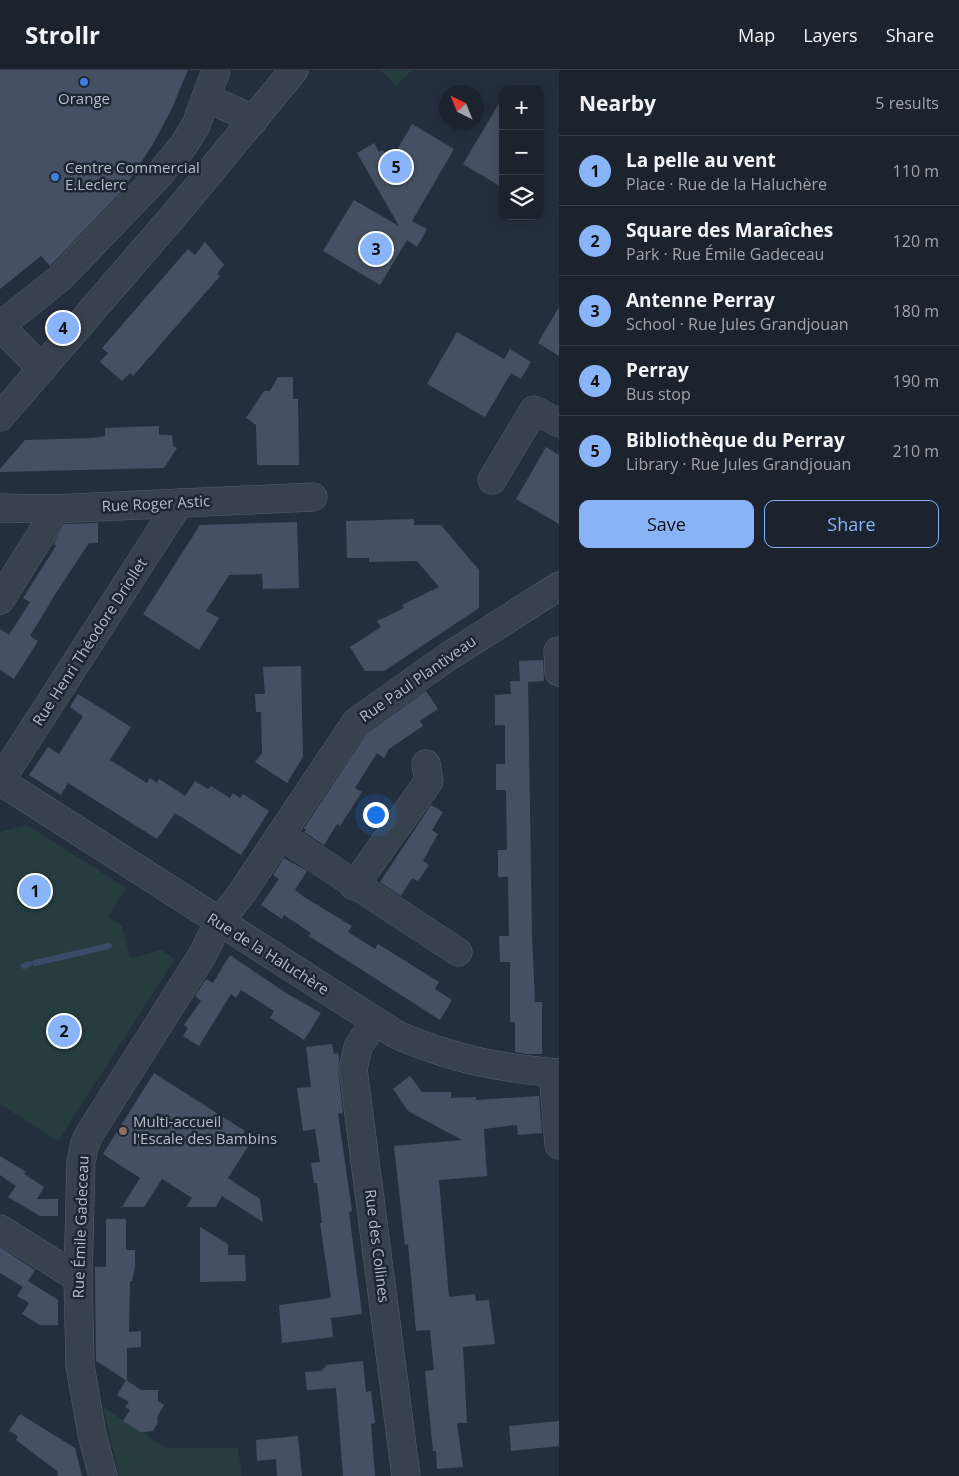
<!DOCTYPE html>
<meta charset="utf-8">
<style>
body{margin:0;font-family:"Open Sans",sans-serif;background:#282f3a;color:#f1f3f6}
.controls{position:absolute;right:15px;top:15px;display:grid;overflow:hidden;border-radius:10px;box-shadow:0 2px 12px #0003}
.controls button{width:45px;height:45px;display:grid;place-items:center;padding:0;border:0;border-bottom:1px solid #39404a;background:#1b232e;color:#f1f3f6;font:25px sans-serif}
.compass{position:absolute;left:439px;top:15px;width:45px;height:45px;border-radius:50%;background:#1b232e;box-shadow:0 2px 12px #0003;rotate:317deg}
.you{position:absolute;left:375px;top:744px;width:18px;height:18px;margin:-12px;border:4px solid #fff;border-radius:50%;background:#1a73e8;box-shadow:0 0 0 8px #1a73e833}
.badge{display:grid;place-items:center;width:32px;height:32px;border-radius:50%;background:#8ab4f8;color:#111;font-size:16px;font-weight:700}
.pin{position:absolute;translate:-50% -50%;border:2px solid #fff;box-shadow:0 1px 5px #0006}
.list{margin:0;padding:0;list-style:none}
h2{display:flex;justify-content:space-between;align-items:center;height:65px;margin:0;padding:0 20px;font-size:21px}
h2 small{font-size:16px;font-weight:400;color:#a0a4aa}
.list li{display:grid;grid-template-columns:32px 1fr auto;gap:15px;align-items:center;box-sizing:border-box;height:70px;padding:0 20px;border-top:1px solid #39404a}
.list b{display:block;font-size:19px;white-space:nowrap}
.list p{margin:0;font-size:16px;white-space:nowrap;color:#a0a4aa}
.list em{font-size:16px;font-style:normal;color:#a0a4aa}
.actions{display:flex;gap:10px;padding:15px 20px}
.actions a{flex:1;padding:11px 0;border:1px solid #8ab4f8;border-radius:10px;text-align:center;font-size:18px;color:#8ab4f8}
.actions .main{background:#8ab4f8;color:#111}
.icon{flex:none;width:28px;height:28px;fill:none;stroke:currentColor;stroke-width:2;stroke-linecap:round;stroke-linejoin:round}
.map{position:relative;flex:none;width:559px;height:1406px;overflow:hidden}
header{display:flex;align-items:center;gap:30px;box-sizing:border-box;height:70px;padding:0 25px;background:#1b232e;border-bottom:1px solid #39404a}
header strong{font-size:24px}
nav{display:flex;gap:28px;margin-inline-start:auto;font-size:18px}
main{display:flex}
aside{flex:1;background:#1b232e}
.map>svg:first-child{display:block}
.green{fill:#263c3f}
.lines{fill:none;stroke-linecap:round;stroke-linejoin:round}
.stream{stroke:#394c67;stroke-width:6}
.building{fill:#455162}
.minor-casing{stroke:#565f6c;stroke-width:29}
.minor{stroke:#38414e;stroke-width:28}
.shop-dot{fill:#3f7fe0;stroke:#1d2633;stroke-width:2}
.education-dot{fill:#8d6e63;stroke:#1d2633;stroke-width:2}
.labels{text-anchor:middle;stroke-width:5;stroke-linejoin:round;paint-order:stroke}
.poi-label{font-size:15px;fill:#b4bcc9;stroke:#1d2633;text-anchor:start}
.street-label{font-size:15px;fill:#b4bcc9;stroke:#1d2633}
</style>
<header>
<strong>Strollr</strong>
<nav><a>Map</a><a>Layers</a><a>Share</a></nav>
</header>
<main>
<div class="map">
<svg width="559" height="1406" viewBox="0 0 559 1406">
<rect width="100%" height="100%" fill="#242f3e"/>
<g class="green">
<path d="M 381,0 L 412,0 L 396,16 Z"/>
<path d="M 27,755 L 126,818 L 108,847 L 122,856 L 130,888 L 161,880 L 175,889 L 58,1071 L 0,1034 L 0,762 Z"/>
<path d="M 103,1337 L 166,1378 L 238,1378 L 242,1406 L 119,1406 Z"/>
</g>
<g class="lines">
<g class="stream">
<path d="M 35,893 L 109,876"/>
<path d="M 24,896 L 29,894"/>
</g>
</g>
<g class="building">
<path d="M 0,0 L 188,0 L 172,38 L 153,74 L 122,121 L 50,196 L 41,186 L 0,219 Z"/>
<path d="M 503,27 L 503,118 L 463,94 Z"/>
<path d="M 412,54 L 454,79 L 412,151 L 427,159 L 417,177 L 407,170 L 380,215 L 323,181 L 354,130 L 399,156 L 357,83 L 374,73 L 379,82 L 383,80 L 390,92 Z"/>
<path d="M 205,172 L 224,195 L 217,204 L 220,206 L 133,306 L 130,303 L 122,311 L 100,292 L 108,283 L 102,278 L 188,179 L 195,185 Z"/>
<path d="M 559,237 L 559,286 L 538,273 Z"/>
<path d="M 457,262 L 504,289 L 510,279 L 531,292 L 521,309 L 511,303 L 485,347 L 427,314 Z"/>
<path d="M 278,307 L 293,307 L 293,329 L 298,329 L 299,395 L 257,395 L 256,355 L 246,348 L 264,321 L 270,321 Z"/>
<path d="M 159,356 L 159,365 L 172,365 L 173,376 L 177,378 L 164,398 L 0,402 L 0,399 L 25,370 L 93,368 L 105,366 L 105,358 Z"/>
<path d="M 546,377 L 559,385 L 559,454 L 516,429 Z"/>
<path d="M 414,449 L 414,455 L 441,455 L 479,500 L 479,538 L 384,601 L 365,601 L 350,577 L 381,557 L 377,551 L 404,538 L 402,535 L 439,517 L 417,491 L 369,492 L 369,488 L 347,488 L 346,451 Z"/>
<path d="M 297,452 L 299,518 L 263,519 L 262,504 L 229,505 L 206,541 L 219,548 L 199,580 L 143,544 L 200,455 Z"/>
<path d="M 98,453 L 98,473 L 89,473 L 56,523 L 30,566 L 38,571 L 14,609 L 0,600 L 0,559 L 9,565 L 30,532 L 23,528 L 56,476 L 54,474 L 63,454 Z"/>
<path d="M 543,590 L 544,611 L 528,612 L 532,866 L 535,932 L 542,932 L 542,984 L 526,984 L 515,982 L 515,952 L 510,952 L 510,892 L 500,892 L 499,866 L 509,866 L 508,807 L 498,807 L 498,780 L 507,780 L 506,720 L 496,720 L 496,694 L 505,694 L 505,655 L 495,655 L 495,625 L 511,624 L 510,611 L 520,611 L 519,591 Z"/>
<path d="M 301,596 L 303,687 L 287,713 L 255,692 L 262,683 L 261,642 L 256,642 L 255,624 L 265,624 L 263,597 Z"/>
<path d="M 426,621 L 438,639 L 420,651 L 423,656 L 389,679 L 384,688 L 377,683 L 355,718 L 362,722 L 340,756 L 337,754 L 324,775 L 304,762 L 306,760 L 304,758 L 367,663 Z"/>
<path d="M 78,624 L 131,657 L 110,690 L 147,713 L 150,708 L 157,713 L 159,709 L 185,726 L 195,711 L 208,719 L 211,716 L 230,728 L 233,723 L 240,728 L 243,724 L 269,741 L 241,785 L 175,743 L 157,769 L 68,713 L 61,725 L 29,705 L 48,677 L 59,684 L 83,646 L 70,637 Z"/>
<path d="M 431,735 L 443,742 L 432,760 L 438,764 L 423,791 L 429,795 L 418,811 L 412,808 L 401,826 L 380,812 Z"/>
<path d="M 284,788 L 307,801 L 295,820 L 304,827 L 352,856 L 348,862 L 375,879 L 378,874 L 439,912 L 435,919 L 452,930 L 440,950 L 309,866 L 311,863 L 284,845 L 282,849 L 261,835 L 279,809 L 273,805 Z"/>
<path d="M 230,885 L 286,923 L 321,943 L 304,970 L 270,948 L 274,941 L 241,920 L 236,928 L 231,924 L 199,976 L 183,966 L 188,958 L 184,955 L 201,931 L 195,926 L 206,909 L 213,913 Z"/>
<path d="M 332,974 L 334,984 L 338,983 L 339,989 L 338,1001 L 343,1043 L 338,1044 L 352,1141 L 349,1142 L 362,1244 L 331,1248 L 333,1267 L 282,1273 L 279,1235 L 331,1228 L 320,1153 L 322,1153 L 317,1113 L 314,1113 L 311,1093 L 320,1092 L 315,1059 L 303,1061 L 297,1018 L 311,1017 L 306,977 Z"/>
<path d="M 154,1003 L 245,1061 L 240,1070 L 249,1075 L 228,1108 L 260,1129 L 263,1152 L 222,1126 L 216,1137 L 186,1137 L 192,1128 L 162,1109 L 144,1137 L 122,1137 L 140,1108 L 103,1084 Z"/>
<path d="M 410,1006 L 422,1022 L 451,1022 L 451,1028 L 476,1027 L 476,1030 L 539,1026 L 542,1063 L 518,1065 L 517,1055 L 484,1059 L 487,1106 L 439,1110 L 449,1227 L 475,1224 L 476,1231 L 489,1230 L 495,1274 L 463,1277 L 467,1353 L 457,1353 L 463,1397 L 437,1399 L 436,1381 L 433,1381 L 425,1301 L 434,1300 L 430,1260 L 416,1261 L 408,1174 L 405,1175 L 394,1076 L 462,1070 L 408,1041 L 393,1019 Z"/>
<path d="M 0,1086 L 26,1102 L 24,1104 L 44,1117 L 37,1129 L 58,1129 L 58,1146 L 40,1146 L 8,1127 L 16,1116 L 0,1105 Z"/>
<path d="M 106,1149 L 126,1149 L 126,1180 L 135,1180 L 135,1197 L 132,1211 L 130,1211 L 129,1262 L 141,1261 L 141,1277 L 127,1278 L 127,1311 L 96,1291 L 95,1197 L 106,1197 Z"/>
<path d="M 200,1157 L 228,1174 L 228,1185 L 245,1185 L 246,1211 L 200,1212 Z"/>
<path d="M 0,1177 L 35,1200 L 28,1211 L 58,1230 L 58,1255 L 40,1255 L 22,1244 L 29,1233 L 17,1226 L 23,1217 L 0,1203 Z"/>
<path d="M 363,1291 L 366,1322 L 371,1321 L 375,1353 L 371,1354 L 375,1406 L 343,1406 L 336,1318 L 307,1320 L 305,1302 L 321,1301 L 327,1295 Z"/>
<path d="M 126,1310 L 141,1320 L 158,1320 L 158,1331 L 164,1335 L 157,1347 L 158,1352 L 153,1361 L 141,1362 L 123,1351 L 130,1340 L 125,1337 L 129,1332 L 117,1325 Z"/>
<path d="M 20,1344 L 75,1378 L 82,1406 L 58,1406 L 57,1401 L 16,1370 L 18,1366 L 9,1361 Z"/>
<path d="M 559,1351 L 559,1376 L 511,1381 L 509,1356 Z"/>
<path d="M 298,1366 L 302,1406 L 277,1406 L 276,1389 L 257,1391 L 256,1370 Z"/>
</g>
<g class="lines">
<defs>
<g id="minor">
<path d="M 206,28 L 238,42 L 253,51"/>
<path d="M 42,299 L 0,256 L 59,209 L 159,105 L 183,76 L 196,55 L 216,0"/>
<path d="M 0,347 L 182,136 L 294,0"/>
<path d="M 492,410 L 534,340 L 559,353"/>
<path d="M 0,438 L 52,439 L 313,427"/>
<path d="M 0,530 L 44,460 L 52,439"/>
<path d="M 558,581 L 559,602"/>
<path d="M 0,711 L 397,965 C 453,989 498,998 559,1003"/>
<path d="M 0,711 L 179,433"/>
<path d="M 280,765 L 458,882"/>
<path d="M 354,816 L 429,711 L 426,694"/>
<path d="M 374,952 L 358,977 L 353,999 L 406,1406"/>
<path d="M 553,1003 L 559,1075"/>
<path d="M 0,1159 L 78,1208"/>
<path d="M 103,1406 L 92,1364 L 80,1296 L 78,1208 L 81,1092 L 85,1073 L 90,1063 L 203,884 L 218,853 L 239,827 L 356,652 L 446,588 L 559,516"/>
</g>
</defs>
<use href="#minor" class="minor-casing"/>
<use href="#minor" class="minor"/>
</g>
<g class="shop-dot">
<circle cx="84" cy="12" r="5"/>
<circle cx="55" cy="107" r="5"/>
</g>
<circle class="education-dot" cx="123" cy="1061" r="5"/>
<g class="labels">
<g class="poi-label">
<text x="84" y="34" text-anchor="middle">Orange</text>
<text x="65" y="103">Centre Commercial<tspan x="65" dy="17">E.Leclerc</tspan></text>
<text x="133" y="1057">Multi-accueil<tspan x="133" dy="17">l'Escale des Bambins</tspan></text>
</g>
<g class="street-label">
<text transform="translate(156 434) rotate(-3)" y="5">Rue Roger Astic</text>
<text transform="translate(90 572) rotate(-57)" y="5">Rue Henri Théodore Driollet</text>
<text transform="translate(418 609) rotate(-35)" y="5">Rue Paul Plantiveau</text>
<text transform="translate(268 884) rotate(32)" y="5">Rue de la Haluchère</text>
<text transform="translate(81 1157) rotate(-88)" y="5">Rue Émile Gadeceau</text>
<text transform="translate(377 1176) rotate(83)" y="5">Rue des Collines</text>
</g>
</g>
</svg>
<div class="controls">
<button>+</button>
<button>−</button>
<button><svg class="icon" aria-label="layers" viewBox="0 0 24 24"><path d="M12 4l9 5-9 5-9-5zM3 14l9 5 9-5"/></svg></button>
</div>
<svg class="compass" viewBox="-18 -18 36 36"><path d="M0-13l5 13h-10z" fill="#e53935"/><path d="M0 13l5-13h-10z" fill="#a0a4aa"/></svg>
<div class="you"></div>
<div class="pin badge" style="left:35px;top:821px">1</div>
<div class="pin badge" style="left:64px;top:961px">2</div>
<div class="pin badge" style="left:376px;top:179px">3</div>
<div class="pin badge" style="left:63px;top:258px">4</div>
<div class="pin badge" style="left:396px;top:97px">5</div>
</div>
<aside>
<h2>Nearby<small>5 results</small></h2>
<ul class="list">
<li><span class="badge">1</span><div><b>La pelle au vent</b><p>Place · Rue de la Haluchère</p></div><em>110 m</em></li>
<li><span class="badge">2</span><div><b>Square des Maraîches</b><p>Park · Rue Émile Gadeceau</p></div><em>120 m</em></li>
<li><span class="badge">3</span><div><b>Antenne Perray</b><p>School · Rue Jules Grandjouan</p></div><em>180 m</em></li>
<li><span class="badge">4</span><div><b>Perray</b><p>Bus stop</p></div><em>190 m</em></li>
<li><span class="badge">5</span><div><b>Bibliothèque du Perray</b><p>Library · Rue Jules Grandjouan</p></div><em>210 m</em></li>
</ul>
<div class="actions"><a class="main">Save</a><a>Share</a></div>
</aside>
</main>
